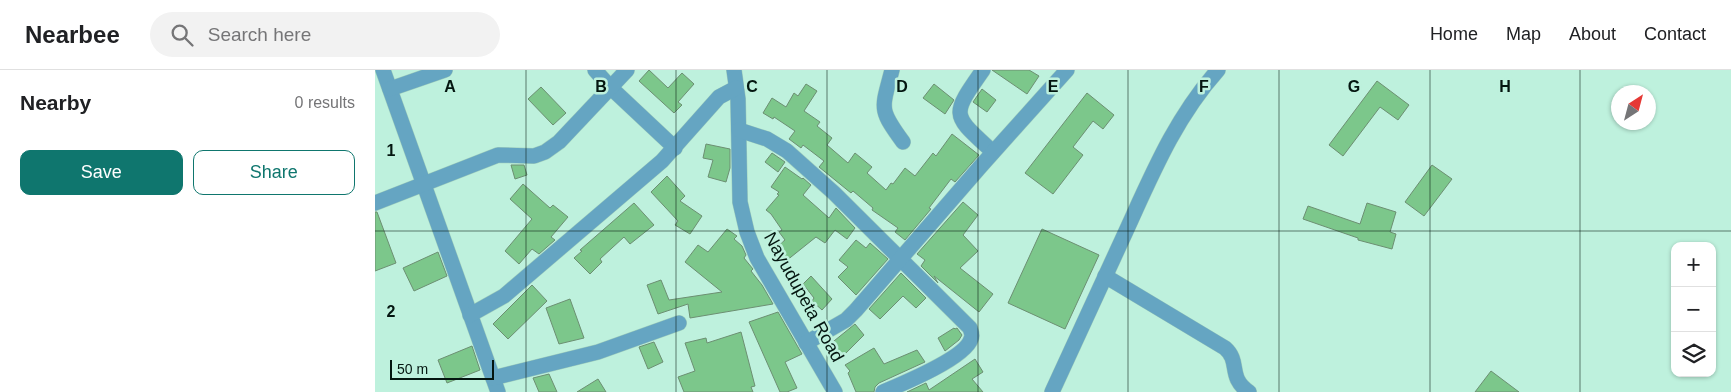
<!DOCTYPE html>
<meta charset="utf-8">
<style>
body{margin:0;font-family:Helvetica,sans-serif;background:#f2f2f2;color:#202124}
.controls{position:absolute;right:15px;bottom:15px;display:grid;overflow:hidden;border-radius:10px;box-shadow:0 1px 4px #0004}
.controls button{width:45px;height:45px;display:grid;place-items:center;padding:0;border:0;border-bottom:1px solid #e0e0e0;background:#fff;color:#202124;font:25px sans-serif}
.compass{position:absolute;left:1236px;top:15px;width:45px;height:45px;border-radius:50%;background:#fff;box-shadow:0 1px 4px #0004;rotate:36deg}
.scale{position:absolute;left:15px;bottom:12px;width:104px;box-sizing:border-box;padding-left:5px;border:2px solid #041610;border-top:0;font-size:14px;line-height:18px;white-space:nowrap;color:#041610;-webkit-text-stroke:4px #bef1dd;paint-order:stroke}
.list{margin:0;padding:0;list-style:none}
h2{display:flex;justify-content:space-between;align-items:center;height:65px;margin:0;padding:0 20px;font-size:21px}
h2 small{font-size:16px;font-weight:400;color:#757577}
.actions{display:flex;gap:10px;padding:15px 20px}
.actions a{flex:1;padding:11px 0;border:1px solid #0f766e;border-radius:10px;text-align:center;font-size:18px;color:#0f766e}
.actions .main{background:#0f766e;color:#fff}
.icon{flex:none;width:28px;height:28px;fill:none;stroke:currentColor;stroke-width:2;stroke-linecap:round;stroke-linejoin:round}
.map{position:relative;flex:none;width:1356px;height:322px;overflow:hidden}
header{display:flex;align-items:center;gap:30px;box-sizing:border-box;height:70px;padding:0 25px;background:#fff;border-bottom:1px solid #e0e0e0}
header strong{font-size:24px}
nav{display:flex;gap:28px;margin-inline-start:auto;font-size:18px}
.search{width:350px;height:45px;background:#f2f2f2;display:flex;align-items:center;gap:12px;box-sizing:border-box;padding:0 18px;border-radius:28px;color:#757577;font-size:19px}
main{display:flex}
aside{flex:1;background:#fff}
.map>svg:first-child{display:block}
.building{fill:#7cc78b;stroke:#6c8f72}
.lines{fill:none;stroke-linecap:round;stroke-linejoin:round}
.minor-casing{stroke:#a0cebc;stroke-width:16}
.minor{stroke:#65a5c2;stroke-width:15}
.grid{fill:none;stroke:#041610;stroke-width:1;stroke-opacity:0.55}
.labels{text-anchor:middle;stroke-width:5;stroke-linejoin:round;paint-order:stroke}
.street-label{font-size:18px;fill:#041610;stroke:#bef1dd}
.grid-label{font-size:16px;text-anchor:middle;font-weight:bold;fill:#041610;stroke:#bef1dd;stroke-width:5;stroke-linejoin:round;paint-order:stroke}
</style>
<header>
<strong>Nearbee</strong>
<div class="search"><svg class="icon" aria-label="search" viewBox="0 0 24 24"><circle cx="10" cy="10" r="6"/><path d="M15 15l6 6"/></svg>Search here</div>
<nav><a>Home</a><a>Map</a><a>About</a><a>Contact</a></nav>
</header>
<main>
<aside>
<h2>Nearby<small>0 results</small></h2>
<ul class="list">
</ul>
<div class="actions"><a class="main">Save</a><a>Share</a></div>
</aside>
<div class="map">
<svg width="1356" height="322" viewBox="0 0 1356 322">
<rect width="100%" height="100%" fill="#bef1dd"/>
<g class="building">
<path d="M 274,0 L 293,18 L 307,3 L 319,14 L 303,32 L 307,35 L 299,43 L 264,11 Z"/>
<path d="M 617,0 L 654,0 L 664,6 L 652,24 Z"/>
<path d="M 1002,11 L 1034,35 L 1023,50 L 1005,37 L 968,86 L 954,75 Z"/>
<path d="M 431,14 L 442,21 L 429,41 L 445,52 L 442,56 L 457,68 L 452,75 L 473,93 L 480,83 L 497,97 L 492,103 L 511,120 L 516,113 L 518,114 L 530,98 L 540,106 L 558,83 L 561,86 L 577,64 L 604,85 L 580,112 L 576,109 L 554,138 L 556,139 L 530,170 L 520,162 L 523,158 L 497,140 L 498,138 L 478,121 L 476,123 L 444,97 L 449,91 L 428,75 L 426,78 L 414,69 L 420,61 L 399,47 L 398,49 L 388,43 L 397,28 L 411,37 L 419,23 L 423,26 Z"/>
<path d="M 559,14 L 579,30 L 570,44 L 548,28 Z"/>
<path d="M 166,17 L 191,43 L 178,55 L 153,29 Z"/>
<path d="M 607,19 L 621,30 L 612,42 L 598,32 Z"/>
<path d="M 712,23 L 739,45 L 728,59 L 718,51 L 698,77 L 708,85 L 678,124 L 650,103 Z"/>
<path d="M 331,74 L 355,79 L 355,98 L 351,112 L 333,107 L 338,90 L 328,88 Z"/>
<path d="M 397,83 L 410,92 L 403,102 L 390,92 Z"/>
<path d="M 136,95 L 149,95 L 152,105 L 140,109 Z"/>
<path d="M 1057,95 L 1077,109 L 1049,146 L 1030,132 Z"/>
<path d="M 410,97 L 427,109 L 428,108 L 436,115 L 428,125 L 454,148 L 461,138 L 480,158 L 472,169 L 460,160 L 450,173 L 441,167 L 411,191 L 400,178 L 410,170 L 404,162 L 407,160 L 396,144 L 391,140 L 404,125 L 402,124 L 404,122 L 396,117 Z"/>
<path d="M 292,106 L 310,126 L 305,131 L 327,146 L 315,164 L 300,155 L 303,151 L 276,122 Z"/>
<path d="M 148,114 L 175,138 L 178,135 L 193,147 L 176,167 L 180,170 L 164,184 L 157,179 L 144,194 L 130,181 L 157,149 L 135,129 Z"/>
<path d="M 588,132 L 603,145 L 588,165 L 603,181 L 585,198 L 618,224 L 604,242 L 559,206 L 563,213 L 546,196 L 550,190 L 542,184 Z"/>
<path d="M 259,133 L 279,155 L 255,174 L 249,167 L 225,189 L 227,192 L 215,204 L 199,188 L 207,181 L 205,180 Z"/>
<path d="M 992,133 L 1021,142 L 1015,162 L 1021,164 L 1017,179 L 983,170 L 983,168 L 928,149 L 933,136 L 985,154 Z"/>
<path d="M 0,142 L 2,142 L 21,193 L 0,201 Z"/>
<path d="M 352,159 L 362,166 L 359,169 L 367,176 L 371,185 L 369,188 L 378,199 L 376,201 L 387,215 L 398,234 L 315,248 L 313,234 L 283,244 L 272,215 L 286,210 L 294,230 L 347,222 L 310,192 L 323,175 L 333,182 Z"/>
<path d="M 667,159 L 724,185 L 690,259 L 633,233 Z"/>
<path d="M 481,170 L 491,178 L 495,173 L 513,189 L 481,225 L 463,207 L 473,197 L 464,190 Z"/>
<path d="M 63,182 L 72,206 L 39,221 L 28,198 Z"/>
<path d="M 526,203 L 551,228 L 541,238 L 528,226 L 505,249 L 494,239 Z"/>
<path d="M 436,206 L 457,229 L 447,240 L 437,231 L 439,228 L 428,214 Z"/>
<path d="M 157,215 L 172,231 L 133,269 L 118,254 Z"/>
<path d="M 195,229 L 209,268 L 184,274 L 171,238 Z"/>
<path d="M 403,242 L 427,284 L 410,292 L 422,318 L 412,322 L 405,322 L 374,252 Z"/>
<path d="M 480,254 L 489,265 L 466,288 L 454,275 Z"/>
<path d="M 579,258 L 580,259 L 582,258 L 587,265 L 584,270 L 570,281 L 563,268 Z"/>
<path d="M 366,262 L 380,316 L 376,317 L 378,322 L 309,322 L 303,307 L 320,301 L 310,273 L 331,268 L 332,273 Z"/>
<path d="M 279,272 L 288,292 L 273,299 L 264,277 Z"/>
<path d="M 97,276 L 105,300 L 72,313 L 63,290 Z"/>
<path d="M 499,278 L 509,294 L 542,280 L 550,292 L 504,313 L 500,317 L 499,322 L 481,322 L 473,303 L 475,301 L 470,295 Z"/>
<path d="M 600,289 L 608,302 L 597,309 L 608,322 L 532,322 L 551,313 L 554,320 Z"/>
<path d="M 1116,301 L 1144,322 L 1100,322 Z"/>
<path d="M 174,304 L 182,322 L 164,322 L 158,308 Z"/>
<path d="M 223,309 L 231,322 L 202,322 Z"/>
</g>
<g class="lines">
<defs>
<g id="minor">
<path d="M 8,0 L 123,322"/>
<path d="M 220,0 L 235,17 L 300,78"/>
<path d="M 359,0 L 363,29 L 365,132 L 372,162 L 382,188 L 460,322"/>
<path d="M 517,0 C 507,39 503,38 528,72"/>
<path d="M 608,0 C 575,47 577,44 618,82"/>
<path d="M 15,19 L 70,0"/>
<path d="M 364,60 L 392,69 L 412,81 L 459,123 L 595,258 C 596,262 598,265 596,269 C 590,288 527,314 508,322"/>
<path d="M 0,133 L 123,85 L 159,86 L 170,82 L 184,72 L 252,0"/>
<path d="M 730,206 L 850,278 C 866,292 852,307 874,322"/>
<path d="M 95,245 L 129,226 L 287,91 L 344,27 L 361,18"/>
<path d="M 431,273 L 471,250 L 481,240 L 605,97 L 692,0"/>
<path d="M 118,308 L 223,282 L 304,253"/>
<path d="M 677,322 C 702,268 727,213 752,159 C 778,102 801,47 843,0"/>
</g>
</defs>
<use href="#minor" class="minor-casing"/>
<use href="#minor" class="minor"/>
</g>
<path class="grid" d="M 151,0 L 151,322M 301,0 L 301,322M 452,0 L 452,322M 603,0 L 603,322M 753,0 L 753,322M 904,0 L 904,322M 1055,0 L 1055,322M 1205,0 L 1205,322M 0,161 L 1356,161"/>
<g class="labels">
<g class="street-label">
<text transform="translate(429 227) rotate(61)" y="6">Nayudupeta Road</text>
</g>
</g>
<g class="grid-label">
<text x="75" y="22">A</text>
<text x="226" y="22">B</text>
<text x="377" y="22">C</text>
<text x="527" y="22">D</text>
<text x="678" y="22">E</text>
<text x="829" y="22">F</text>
<text x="979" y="22">G</text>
<text x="1130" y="22">H</text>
<text x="16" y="86">1</text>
<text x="16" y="247">2</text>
</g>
</svg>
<div class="controls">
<button>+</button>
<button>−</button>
<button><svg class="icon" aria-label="layers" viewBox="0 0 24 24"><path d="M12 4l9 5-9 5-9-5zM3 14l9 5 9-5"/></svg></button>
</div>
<svg class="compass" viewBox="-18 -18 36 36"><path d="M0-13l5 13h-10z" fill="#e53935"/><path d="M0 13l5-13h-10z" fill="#757577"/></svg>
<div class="scale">50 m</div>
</div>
</main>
